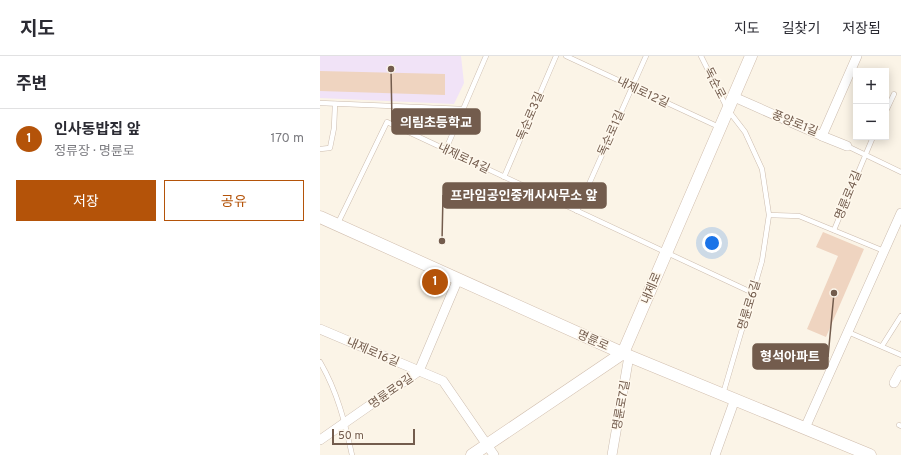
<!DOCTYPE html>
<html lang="ko">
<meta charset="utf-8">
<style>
body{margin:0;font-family:Overpass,"Noto Sans KR",sans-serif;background:#f2f2f3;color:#2b2b33}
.controls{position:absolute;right:12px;top:12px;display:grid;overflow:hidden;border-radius:0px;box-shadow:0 2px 10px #0003}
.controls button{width:36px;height:36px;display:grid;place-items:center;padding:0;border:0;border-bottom:1px solid #e1e1e2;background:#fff;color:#2b2b33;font:20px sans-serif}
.scale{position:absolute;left:12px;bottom:10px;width:83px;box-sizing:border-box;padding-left:4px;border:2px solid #735c4d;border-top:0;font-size:11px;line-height:14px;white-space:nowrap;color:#735c4d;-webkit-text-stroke:3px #fef8ed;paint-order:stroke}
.you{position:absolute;left:392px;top:187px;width:14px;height:14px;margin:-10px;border:3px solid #fff;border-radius:50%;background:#1a73e8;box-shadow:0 0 0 6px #1a73e833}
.badge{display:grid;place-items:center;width:26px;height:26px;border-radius:50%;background:#b45309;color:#fff;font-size:13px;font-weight:700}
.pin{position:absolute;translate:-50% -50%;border:2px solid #fff;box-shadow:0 1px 4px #0006}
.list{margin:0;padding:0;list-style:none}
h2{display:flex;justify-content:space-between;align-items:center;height:52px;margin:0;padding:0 16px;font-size:17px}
h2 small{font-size:13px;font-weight:400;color:#7c7c81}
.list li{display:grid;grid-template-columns:26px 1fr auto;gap:12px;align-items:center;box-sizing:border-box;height:60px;padding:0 16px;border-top:1px solid #e1e1e2}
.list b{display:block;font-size:15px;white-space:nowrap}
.list p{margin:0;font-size:13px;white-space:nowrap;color:#7c7c81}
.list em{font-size:13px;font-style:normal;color:#7c7c81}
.actions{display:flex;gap:8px;padding:12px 16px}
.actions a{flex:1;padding:9px 0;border:1px solid #b45309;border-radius:0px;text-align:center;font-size:14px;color:#b45309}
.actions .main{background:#b45309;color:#fff}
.map{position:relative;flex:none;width:581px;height:399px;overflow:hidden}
header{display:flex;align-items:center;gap:24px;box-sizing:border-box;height:56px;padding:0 20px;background:#fff;border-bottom:1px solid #e1e1e2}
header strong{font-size:19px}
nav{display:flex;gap:22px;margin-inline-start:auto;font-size:14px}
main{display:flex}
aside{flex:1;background:#fff}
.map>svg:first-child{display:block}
.education{fill:#f1e3f7}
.building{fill:#efd4c0}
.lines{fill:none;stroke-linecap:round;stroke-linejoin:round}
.lane-casing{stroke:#ccbcae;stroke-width:5.5}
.street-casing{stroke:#ccbcae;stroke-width:10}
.secondary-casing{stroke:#d1beae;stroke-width:13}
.lane{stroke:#fff;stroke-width:4.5}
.street{stroke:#fff;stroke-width:9}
.secondary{stroke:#fff;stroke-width:12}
.labels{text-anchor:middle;stroke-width:3;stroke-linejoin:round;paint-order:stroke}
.street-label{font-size:12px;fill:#735c4d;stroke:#fef8ed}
.leader{fill:none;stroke:#735c4d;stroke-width:1.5}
.callout-dot{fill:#735c4d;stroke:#fef8ed;stroke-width:1.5}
.callout{fill:#735c4d;stroke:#735c4d;stroke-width:1.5}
.callout-label{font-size:13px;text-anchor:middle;font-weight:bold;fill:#fff}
</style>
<header>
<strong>지도</strong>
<nav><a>지도</a><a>길찾기</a><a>저장됨</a></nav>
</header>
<main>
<aside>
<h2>주변<small></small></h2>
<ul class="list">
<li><span class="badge">1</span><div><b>인사동밥집 앞</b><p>정류장 · 명륜로</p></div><em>170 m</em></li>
</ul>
<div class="actions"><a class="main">저장</a><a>공유</a></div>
</aside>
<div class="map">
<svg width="581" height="399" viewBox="0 0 581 399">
<rect width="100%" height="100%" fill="#fbf4e7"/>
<path class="education" d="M 0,0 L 141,0 L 144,27 L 134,48 L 0,42 Z"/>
<g class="building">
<path d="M 0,15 L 125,18 L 125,39 L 0,35 Z"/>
<path d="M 503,176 L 544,193 L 506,281 L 487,273 L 518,200 L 496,191 Z"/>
</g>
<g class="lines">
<defs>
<g id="lane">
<path d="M 246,0 L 399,71"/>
<path d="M 381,0 L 408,54 L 425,76 L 442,113 L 449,159 L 442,205 L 403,338"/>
<path d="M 0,47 L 143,53"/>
<path d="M 566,55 L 574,38"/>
<path d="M 527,90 L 581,116"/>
<path d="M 0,93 L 10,92 L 14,72 L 15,48"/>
<path d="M 126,93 L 166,0"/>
<path d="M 184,121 L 236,0"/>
<path d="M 257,155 L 326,0"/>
<path d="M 449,159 L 479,160 L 564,195"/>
<path d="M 18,167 L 67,66 L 433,237"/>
<path d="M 514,174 L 553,81"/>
<path d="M 528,276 L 581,299"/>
<path d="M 562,290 L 581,260"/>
<path d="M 0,306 C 17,335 25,366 32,399"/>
<path d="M 579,369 L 581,370"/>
</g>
<g id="street">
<path d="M 414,41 L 502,80 L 537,0"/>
<path d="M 502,80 L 527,90"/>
<path d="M 0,273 L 123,325 L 174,399"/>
<path d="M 574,327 L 581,314"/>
<path d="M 485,372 L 581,157"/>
<path d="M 0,384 L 99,315 L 138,223"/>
<path d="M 292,399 L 309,300"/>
<path d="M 395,399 L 415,343"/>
</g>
<g id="secondary">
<path d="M 0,161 L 309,300 L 550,399"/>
<path d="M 152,399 L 303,297 L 431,0"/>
</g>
</defs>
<use href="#lane" class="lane-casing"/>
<use href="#street" class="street-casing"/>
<use href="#secondary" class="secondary-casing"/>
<use href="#lane" class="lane"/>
<use href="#street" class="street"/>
<use href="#secondary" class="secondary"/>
</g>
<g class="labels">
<g class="street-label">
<text transform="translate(395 27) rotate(63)" y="4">독순로</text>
<text transform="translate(323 36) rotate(25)" y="4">내제로12길</text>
<text transform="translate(210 60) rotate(-67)" y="4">독순로3길</text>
<text transform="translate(475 67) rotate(22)" y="4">풍양로1길</text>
<text transform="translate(291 77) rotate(-66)" y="4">독순로1길</text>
<text transform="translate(144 102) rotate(25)" y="4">내제로14길</text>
<text transform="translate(528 139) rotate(-68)" y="4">명륜로4길</text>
<text transform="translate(331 232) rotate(-67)" y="4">내제로</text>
<text transform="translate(429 249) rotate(-73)" y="4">명륜로6길</text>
<text transform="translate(273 284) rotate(24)" y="4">명륜로</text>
<text transform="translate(53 296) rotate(23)" y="4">내제로16길</text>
<text transform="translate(71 335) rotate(-35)" y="4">명륜로9길</text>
<text transform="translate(301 349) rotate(-80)" y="4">명륜로7길</text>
</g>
</g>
<path class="leader" d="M71 13L72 66M122 185L123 139M514 237L508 301"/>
<g class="callout-dot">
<circle cx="71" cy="13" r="4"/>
<circle cx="122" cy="185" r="4"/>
<circle cx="514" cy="237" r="4"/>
</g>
<g class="callout">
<rect x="72" y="53" width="88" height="25" rx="4"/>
<rect x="123" y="127" width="163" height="25" rx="4"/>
<rect x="433" y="288" width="75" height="25" rx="4"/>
</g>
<g class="callout-label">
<text x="116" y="71">의림초등학교</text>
<text x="204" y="144">프라임공인중개사사무소 앞</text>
<text x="470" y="305">형석아파트</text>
</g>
</svg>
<div class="controls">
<button>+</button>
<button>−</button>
</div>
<div class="scale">50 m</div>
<div class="you"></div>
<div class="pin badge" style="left:115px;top:226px">1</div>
</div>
</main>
